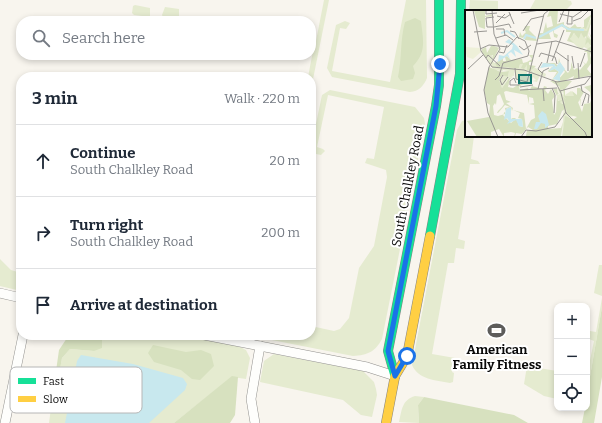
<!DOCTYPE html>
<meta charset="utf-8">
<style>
body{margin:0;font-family:Bitter,serif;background:#f6f6f7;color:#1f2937}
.controls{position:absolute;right:12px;bottom:12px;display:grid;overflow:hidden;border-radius:8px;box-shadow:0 2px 6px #0003}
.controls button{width:36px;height:36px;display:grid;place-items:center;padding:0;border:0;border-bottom:1px solid #e0e1e3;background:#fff;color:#1f2937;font:20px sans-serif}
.stop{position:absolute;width:12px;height:12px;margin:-9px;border:3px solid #1a73e8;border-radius:50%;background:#fff}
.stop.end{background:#1a73e8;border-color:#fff;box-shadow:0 1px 4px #0008}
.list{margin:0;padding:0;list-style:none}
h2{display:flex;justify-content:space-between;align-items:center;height:52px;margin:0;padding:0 16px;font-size:17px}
h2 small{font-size:13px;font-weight:400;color:#747a83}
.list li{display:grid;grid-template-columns:26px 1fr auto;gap:12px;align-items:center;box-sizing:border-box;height:72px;padding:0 16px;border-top:1px solid #e0e1e3}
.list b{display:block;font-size:15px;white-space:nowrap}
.list p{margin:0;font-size:13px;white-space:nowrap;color:#747a83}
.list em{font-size:13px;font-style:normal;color:#747a83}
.icon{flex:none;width:22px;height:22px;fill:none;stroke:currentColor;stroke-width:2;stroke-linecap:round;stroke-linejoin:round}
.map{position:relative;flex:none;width:602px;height:423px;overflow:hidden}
.search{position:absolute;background:#fff;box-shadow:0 2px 6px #0003;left:16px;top:16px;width:300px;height:44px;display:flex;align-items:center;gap:10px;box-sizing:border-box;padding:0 14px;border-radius:16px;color:#747a83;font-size:15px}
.panel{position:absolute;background:#fff;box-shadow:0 2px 6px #0003;left:16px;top:72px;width:300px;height:268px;border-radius:16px}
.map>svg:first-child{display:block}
.green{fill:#e5ebd0}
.forest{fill:#d7e1bf}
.water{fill:#c8e8ee}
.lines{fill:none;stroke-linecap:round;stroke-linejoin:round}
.street-casing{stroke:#91908d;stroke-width:10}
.fast-casing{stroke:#888683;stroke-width:10}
.slow-casing{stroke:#888683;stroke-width:10}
.street{stroke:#fefefc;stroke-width:9}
.fast{stroke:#16e098;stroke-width:9}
.slow{stroke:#ffcf43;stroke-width:9}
.route{stroke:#1a73e8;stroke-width:5}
.labels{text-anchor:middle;stroke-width:4;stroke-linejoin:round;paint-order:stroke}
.street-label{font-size:13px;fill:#0a0a0a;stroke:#fff}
.poi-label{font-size:13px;font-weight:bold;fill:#0a0a0a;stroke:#fff}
.inset-river{fill:none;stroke:#c8e8ee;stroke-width:2}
.inset-road{fill:none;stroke:#999793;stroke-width:1}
.view{fill:#0f766e;fill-opacity:0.15;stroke:#0f766e;stroke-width:2}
.inset-edge{fill:none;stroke:#0a0a0a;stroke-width:2}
.key{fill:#fff;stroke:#b6b6b6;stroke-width:1}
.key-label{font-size:11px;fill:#0a0a0a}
</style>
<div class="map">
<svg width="602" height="423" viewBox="0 0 602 423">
<rect width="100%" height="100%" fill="#f8f5ee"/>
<g class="green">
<path d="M 324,0 L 329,0 L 311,89 L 311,77 L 308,77 L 313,51 L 311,50 L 311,41 L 316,41 Z"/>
<path d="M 406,0 L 426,0 L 427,78 C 423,87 419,91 410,92 L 332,77 L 327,68 L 336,25 L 345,21 L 350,23 L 346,29 L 340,28 L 332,71 L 390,82 Z"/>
<path d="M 470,0 L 498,1 L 498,11 L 469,11 Z"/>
<path d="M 535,0 L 567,0 L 571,1 L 572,4 L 565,11 L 529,11 Z"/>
<path d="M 135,5 L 150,8 L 150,17 L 134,15 L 132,13 L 133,6 Z"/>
<path d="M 165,7 L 179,9 L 179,17 L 163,17 L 162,15 Z"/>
<path d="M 330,90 L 415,107 L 424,118 L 425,124 L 382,339 C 375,352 368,355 353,356 L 246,335 L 311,335 L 311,326 L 334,331 L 340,329 L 349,318 L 359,268 L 374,246 L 387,177 L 386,170 L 365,163 L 367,158 L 374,159 L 384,107 L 328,95 L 317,147 L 323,149 L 325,151 L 321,155 L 316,154 L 312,149 L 312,143 L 322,95 Z"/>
<path d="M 466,120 L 466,136 L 474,136 L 471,159 L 478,161 L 480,164 L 470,164 L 458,239 L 465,241 L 464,249 L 456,248 L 454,263 L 448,263 L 432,354 L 455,358 L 452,372 L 454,373 L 453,382 L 450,383 C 435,380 419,380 412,365 L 457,130 L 462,121 Z"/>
<path d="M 0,259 L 11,270 L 21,273 L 21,291 L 0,286 Z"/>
<path d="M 599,265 L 602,265 L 602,296 L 594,293 Z"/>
<path d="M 602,298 L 602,307 L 587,394 L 589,370 L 587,370 L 587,364 L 589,365 L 594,341 L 589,339 L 587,336 L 590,331 L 596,332 Z"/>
<path d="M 102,335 L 186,335 L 236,345 L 246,350 L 250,358 L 246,379 L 232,377 L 174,423 L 49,423 L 55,378 L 59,375 L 62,358 L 70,349 L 94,351 Z"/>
<path d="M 274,354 L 363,371 L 374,382 L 376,389 L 377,395 L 372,417 L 361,415 L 343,400 L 260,382 L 264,361 Z"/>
<path d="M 527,366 L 557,371 L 557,399 L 544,396 L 524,384 Z"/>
<path d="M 415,396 L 424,397 L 418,405 L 419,423 L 399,422 C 402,409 402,400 415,396 Z"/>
</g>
<g class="forest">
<path d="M 415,18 L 421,21 C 423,40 427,52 413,66 L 415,73 L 413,79 L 401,81 L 398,77 C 402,58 400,40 405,22 Z"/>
<path d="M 602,307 L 602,377 L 594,423 L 582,423 L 585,408 L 587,408 L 587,394 Z"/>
<path d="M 69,335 L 102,335 L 102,348 L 94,351 L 70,349 L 62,358 L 59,375 L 55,378 L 59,350 Z"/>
<path d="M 153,345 L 186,352 L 201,350 L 211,354 L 214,366 L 200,380 L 192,379 L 181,370 L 154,362 L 148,353 Z"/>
<path d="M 232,376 L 238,377 L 235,415 L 230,423 L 174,423 Z"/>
<path d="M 424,397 L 514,415 L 528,423 L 419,423 L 418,405 Z"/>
</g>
<path class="water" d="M 81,355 L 133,364 L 183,378 L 187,384 L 185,390 L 149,423 L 65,423 L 77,361 Z"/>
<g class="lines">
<defs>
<g id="street">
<path d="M 0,293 L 21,298"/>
<path d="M 204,335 L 367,367 L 395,376"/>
<path d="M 5,423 L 23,335"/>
<path d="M 255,423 L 251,399 L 260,346"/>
</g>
<g id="fast">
<path d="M 430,236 L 460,74 L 461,0"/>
<path d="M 395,376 L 388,351 L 436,106 L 439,85 L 439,0"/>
</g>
<path id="slow" d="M 386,423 L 395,376 L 407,356 L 430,236"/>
</defs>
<use href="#street" class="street-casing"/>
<use href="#fast" class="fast-casing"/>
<use href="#slow" class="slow-casing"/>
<use href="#street" class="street"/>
<use href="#fast" class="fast"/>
<use href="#slow" class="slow"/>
</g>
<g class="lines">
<path class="route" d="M 407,356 L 395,376 L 388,351 L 436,106 L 440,64"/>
</g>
<defs>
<symbol id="stadium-bare" viewBox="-9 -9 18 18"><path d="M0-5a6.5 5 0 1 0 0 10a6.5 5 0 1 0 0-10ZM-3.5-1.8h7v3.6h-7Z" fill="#5d5c5a" stroke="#fff" stroke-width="2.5" paint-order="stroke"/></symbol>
</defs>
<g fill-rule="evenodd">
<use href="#stadium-bare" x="484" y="318" width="25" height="25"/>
</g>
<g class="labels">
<g class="street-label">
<text transform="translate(407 186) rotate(-79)" y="5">South Chalkley Road</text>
</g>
<g class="poi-label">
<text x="497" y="354">American<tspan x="497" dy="15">Family Fitness</tspan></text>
</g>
</g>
<g transform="translate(465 10)">
<rect width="127" height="127" fill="#f8f5ee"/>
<path d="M 127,7 L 123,25 L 127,31 L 124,39 L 126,41 L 119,37 L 116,40 L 105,30 L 106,26 L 112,22 L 114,29 L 116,23 L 121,29 L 122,21 L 113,22 L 112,19 L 121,17 ZM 29,35 L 34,37 L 35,38 L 33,42 L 30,45 L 27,51 L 34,56 L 38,52 L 35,58 L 54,58 L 55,54 L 58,54 L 58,58 L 62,55 L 64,60 L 68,52 L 65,59 L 64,61 L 62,61 L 62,73 L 65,62 L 69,62 L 66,60 L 67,56 L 81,64 L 80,67 L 75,65 L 72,72 L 67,71 L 71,70 L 68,67 L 66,74 L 56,75 L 50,67 L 49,58 L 49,66 L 43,68 L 37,78 L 34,71 L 37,66 L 31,65 L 33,62 L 43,67 L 44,61 L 38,60 L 37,62 L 32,60 L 31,63 L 20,47 L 27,45 L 29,48 L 30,45 L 33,42 L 35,38 ZM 95,77 L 98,80 L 97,84 L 100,85 L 106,81 L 116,89 L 115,98 L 115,90 L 112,94 L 104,93 L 104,103 L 109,106 L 100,108 L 97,127 L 99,95 L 102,90 L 100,88 L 100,93 L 96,94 L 93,90 L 92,85 L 95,84 L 92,78 Z" fill="#e5ebd0"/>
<path d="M 20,0 L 20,6 L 28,4 L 28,6 L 20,7 L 20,19 L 14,17 L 9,1 ZM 85,0 L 93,0 L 92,14 L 99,12 L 99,15 L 105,18 L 110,14 L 112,17 L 119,17 L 119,10 L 127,4 L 121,19 L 117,17 L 113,20 L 122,21 L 127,9 L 120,32 L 121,26 L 119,28 L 116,23 L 114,29 L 109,23 L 105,29 L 109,33 L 102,31 L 106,22 L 101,22 L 101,19 L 96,16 L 89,19 L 89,23 L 93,25 L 92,28 L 89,27 L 88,20 L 84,23 L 86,29 L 73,29 L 74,23 L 78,23 L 81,12 L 82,18 L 88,16 L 86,6 L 82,7 ZM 60,16 L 65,16 L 64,20 L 71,27 L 65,27 L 71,28 L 72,31 L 60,30 L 60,26 L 58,28 L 54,27 L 55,22 L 57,26 L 61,22 L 59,20 ZM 124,22 L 127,28 L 127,40 L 125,45 L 127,52 L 122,59 L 127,65 L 108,69 L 109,66 L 99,71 L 87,70 L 92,62 L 84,62 L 83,61 L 87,57 L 83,56 L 88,57 L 85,61 L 91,57 L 89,54 L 84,55 L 80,55 L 78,53 L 90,53 L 93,56 L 94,48 L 96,56 L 103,63 L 106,58 L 106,52 L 109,60 L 112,58 L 115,60 L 120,54 L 117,51 L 121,54 L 123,50 L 122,42 L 119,42 L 126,36 L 123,32 L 120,35 L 122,27 L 127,31 ZM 95,52 L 100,62 L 92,71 L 88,69 L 94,62 L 90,59 ZM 23,36 L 29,36 L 34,38 L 28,50 L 28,45 L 20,47 L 17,42 L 17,39 L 21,37 L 22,43 L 26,36 ZM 64,45 L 68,45 L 67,52 L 64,52 L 64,55 L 71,56 L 66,60 L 69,63 L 62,60 L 62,55 L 59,59 L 56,58 L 58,54 L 55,54 L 54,58 L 49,58 L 32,57 L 30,53 L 38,48 L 38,51 L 41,51 L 40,47 L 42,46 L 46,50 L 57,49 L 58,53 L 62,52 L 67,49 ZM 24,57 L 36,62 L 44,61 L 43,67 L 37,65 L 34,70 L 37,78 L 44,68 L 48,67 L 45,69 L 43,77 L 48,78 L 57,72 L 59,73 L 54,77 L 55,80 L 63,78 L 64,81 L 67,76 L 78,79 L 79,76 L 82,77 L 80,80 L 83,84 L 86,79 L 90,86 L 87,90 L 89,105 L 91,102 L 92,86 L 88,79 L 92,79 L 93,83 L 95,82 L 92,85 L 93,91 L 98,90 L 95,92 L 97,94 L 100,93 L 98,87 L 101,89 L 99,87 L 98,79 L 95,80 L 95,77 L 85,71 L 107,71 L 100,79 L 100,86 L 109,86 L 107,81 L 112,85 L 112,78 L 115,78 L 119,82 L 113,92 L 117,102 L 119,94 L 125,93 L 126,90 L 125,82 L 119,77 L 126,75 L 127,72 L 127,127 L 97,127 L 100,106 L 109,109 L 112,107 L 102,104 L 101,98 L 97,101 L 92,114 L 83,116 L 83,119 L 96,118 L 98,112 L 96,127 L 56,127 L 61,126 L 62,120 L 68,120 L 63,117 L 57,124 L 51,123 L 50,126 L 54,127 L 49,127 L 50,123 L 46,122 L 39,123 L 39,127 L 34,119 L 26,122 L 26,127 L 12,127 L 2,111 L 24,107 L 25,95 L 22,93 L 19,80 ZM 41,81 L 62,85 L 64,94 L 64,87 L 68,88 L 69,93 L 64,94 L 69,95 L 70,108 L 66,110 L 61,119 L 59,103 L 48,100 L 55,103 L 53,108 L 57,109 L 58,117 L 54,116 L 52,110 L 49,110 L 51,108 L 46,108 L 49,110 L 46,113 L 38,105 L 41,99 L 46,97 L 47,101 L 48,98 L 41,93 L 46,92 L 41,90 L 39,82 ZM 35,84 L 39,94 L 37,97 L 33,101 L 32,103 L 33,103 L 40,95 L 45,97 L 40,98 L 40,104 L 33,106 L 29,105 L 28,96 L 30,93 L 31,95 L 32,86 Z" fill="#d7e1bf" fill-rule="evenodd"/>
<path d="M 0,37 L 15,38 L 16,42 L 8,49 L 2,47 Z" fill="#eef0d9"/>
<path d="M 44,29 L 52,36 L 58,45 L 49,40 L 51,47 L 46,42 L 43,44 L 45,49 L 42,46 L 33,52 L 34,45 L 39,46 L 47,39 L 48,35 L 40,32 ZM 95,52 L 100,59 L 95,66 L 95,71 L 88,69 L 94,62 L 90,59 L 84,61 L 88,56 L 75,58 L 78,53 L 89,54 L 91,57 ZM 46,97 L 46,109 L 57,109 L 58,117 L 54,116 L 51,110 L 42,114 L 40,111 L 42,114 L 44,111 L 42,108 L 39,110 L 41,99 ZM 77,101 L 81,104 L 84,115 L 80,118 L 80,114 L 76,113 L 72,119 L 69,119 L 71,112 L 75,112 L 73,106 Z" fill="#c8e8ee"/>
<path class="inset-river" d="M 36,23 L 42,21 L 50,27M 74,27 L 97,15 L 103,19 L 119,20M 59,29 L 61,25 L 71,28"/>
<path class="inset-road" d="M 8,0 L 16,41 L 27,57 L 59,60 L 92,72 L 127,66M 27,0 L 29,24 L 35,39 L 24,57 L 19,80 L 23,103 L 33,127M 104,0 L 102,14 L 107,14 L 107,7M 21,1 L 21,4 L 32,3M 44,2 L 49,14M 56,3 L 75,0M 95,4 L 108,7 L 118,0M 32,6 L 40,8 L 46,4M 108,11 L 116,8 L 124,0M 94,12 L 99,0M 31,13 L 40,4M 28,17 L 22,17 L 21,8 L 29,7M 29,17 L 44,14 L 46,18M 31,19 L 39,19 L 40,26M 45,21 L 50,22 L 54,29M 58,21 L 66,9 L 79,6M 9,22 L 22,21M 31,28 L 41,25 L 48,30M 72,34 L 91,31 L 127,42M 54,36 L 59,40 L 66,35M 15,39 L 24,35 L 43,37 L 52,27 L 60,31 L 64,41 L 63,46 L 38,53 L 34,66 L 30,70M 90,41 L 104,51M 34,42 L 39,43 L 42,35M 107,46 L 109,58M 74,47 L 76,43 L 90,47 L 92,54M 21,48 L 23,45 L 35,56M 87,51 L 99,20M 77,52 L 73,59 L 77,63M 82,53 L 87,31M 113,53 L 114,69M 115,57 L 120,43M 50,58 L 51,69 L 62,72M 3,59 L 18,45M 103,61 L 103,45M 38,65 L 35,70 L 37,75 L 43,67M 90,71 L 96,83 L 101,103 L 120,122 L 122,127M 62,72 L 79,4 L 84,0M 51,73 L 49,68 L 45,71 L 45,75 L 54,75 L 55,71M 116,75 L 117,81 L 124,85 L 123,93M 55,77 L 68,75M 87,78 L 90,85 L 89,103M 73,79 L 78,61 L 84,58M 78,79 L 79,91M 55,80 L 92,78M 95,81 L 120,74 L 126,66M 117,96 L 121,84M 56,127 L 61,120 L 71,121 L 90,117 L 101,102"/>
<path class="view" d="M 54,65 L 66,65 L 66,73 L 54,73 Z"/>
<rect width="127" height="127" class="inset-edge"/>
</g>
<rect x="10" y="367" width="132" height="46" rx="6" class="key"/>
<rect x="18" y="378" width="18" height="6" fill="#16e098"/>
<rect x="18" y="396" width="18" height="6" fill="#ffcf43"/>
<g class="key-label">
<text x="43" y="385">Fast</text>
<text x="43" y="403">Slow</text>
</g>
</svg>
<div class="controls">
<button>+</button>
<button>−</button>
<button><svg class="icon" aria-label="locate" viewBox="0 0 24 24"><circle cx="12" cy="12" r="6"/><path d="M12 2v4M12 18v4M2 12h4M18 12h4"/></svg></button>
</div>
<div class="stop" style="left:407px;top:356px"></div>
<div class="stop end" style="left:440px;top:64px"></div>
<div class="search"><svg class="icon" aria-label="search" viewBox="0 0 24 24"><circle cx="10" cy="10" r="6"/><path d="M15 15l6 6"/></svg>Search here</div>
<section class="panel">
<h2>3 min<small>Walk · 220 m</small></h2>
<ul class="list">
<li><svg class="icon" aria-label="ahead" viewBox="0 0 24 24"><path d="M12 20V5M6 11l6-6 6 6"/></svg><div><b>Continue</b><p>South Chalkley Road</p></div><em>20 m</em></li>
<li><svg class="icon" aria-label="right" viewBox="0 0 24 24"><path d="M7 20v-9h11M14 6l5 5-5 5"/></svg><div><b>Turn right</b><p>South Chalkley Road</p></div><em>200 m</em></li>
<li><svg class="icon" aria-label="arrive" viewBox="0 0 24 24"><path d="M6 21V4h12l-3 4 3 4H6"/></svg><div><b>Arrive at destination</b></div></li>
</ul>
</section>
</div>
